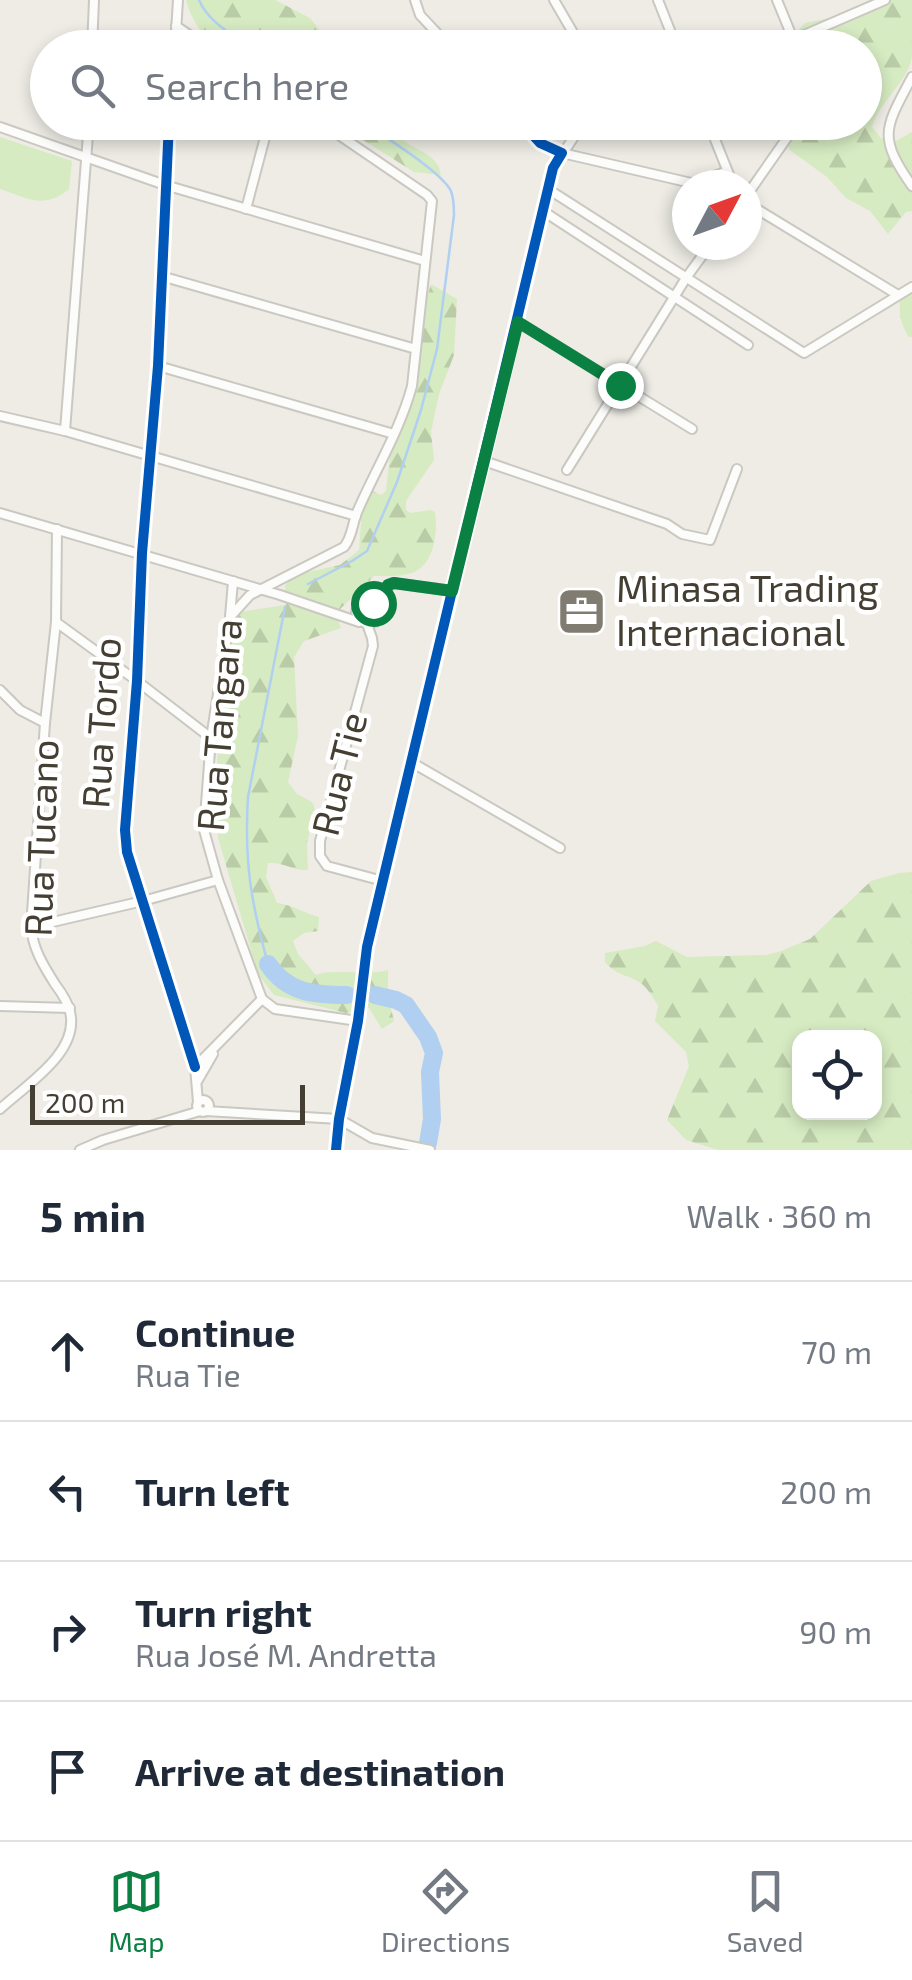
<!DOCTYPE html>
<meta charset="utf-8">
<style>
body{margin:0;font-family:"Exo 2",sans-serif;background:#f6f6f7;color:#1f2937}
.controls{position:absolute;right:30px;bottom:30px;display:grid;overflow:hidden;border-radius:20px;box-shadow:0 5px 15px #0003}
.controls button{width:90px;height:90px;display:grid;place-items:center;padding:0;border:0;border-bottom:2px solid #e0e1e3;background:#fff;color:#1f2937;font:50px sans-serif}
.compass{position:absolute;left:672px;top:170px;width:90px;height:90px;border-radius:50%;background:#fff;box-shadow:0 5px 15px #0003;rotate:49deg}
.scale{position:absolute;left:30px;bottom:25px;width:275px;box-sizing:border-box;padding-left:10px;border:5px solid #443f32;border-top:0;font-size:28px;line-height:35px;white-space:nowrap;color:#443f32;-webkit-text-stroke:8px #fff;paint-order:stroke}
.stop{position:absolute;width:30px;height:30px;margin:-22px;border:8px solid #0b8043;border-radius:50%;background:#fff}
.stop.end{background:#0b8043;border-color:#fff;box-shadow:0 2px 10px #0008}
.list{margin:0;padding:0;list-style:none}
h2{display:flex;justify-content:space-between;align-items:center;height:130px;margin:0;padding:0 40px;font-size:42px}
h2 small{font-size:32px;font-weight:400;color:#747a83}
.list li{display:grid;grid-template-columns:65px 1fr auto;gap:30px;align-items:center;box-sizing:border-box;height:140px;padding:0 40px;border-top:2px solid #e0e1e3}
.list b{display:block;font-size:38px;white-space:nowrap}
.list p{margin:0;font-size:32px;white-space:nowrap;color:#747a83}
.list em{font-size:32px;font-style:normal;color:#747a83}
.icon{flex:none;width:55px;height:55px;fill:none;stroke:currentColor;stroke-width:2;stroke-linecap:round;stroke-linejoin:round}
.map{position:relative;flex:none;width:912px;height:1150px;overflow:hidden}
.search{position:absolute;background:#fff;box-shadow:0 5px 15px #0003;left:30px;right:30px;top:30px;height:110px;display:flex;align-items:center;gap:25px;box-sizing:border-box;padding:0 35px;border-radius:55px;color:#747a83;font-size:38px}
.sheet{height:690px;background:#fff}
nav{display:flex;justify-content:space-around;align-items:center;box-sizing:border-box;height:140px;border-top:2px solid #e0e1e3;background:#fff;font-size:28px;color:#747a83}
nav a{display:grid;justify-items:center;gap:5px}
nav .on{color:#0b8043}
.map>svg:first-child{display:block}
.forest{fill:url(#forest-firs);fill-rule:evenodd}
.green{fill:#d6ebc2}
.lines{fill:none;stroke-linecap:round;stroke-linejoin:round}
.stream{stroke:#b1cff1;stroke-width:2.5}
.river{stroke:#b1cff1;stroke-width:18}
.minor-casing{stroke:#cac8c1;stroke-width:12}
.minor{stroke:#fcfcfb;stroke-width:8}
.cycleway-casing{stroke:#fff;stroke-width:16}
.cycleway{stroke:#0057b8;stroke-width:10}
.route{stroke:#0b8043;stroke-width:12}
.labels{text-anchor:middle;stroke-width:9;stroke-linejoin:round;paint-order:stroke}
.poi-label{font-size:38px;fill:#443f32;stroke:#fff;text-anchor:start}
.street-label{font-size:38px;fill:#443f32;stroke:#fff}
</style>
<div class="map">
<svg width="912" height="1150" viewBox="0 0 912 1150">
<defs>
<pattern id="forest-firs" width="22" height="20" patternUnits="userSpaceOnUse" patternTransform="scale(2.5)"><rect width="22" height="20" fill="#d6ebc2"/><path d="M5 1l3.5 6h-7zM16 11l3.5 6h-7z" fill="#b9cba7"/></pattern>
</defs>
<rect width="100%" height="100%" fill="#eeece5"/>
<g class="forest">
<path d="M 186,0 L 275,0 L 310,18 L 319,29 L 320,47 L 219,47 C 202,37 191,19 186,0 Z"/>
<path d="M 877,0 L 912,0 C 912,18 912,39 912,57 C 907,83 880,101 872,127 L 881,138 L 894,142 L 912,132 L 912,211 L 906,212 L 888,234 L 870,211 L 846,198 L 827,177 L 791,151 C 785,144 782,130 785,123 L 864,122 L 864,48 L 776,48 L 791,37 L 805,23 L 830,18 Z"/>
<path d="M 336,123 L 401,123 L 398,135 C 411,151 438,151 441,175 L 414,172 Z"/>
<path d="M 431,284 L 457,299 L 454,355 L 439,394 L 431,432 L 434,460 L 406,501 L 406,510 L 411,513 L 430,510 L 435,512 C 438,534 434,569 408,574 C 397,577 385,576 374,576 L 335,614 L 341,628 L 304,641 L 294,657 L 298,736 L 288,782 L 297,794 L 312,802 L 315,809 L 307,843 L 308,870 C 293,871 284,862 268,863 L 266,877 L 277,903 C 293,905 304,913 319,917 L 318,931 L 304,933 L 293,941 L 298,954 L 316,975 C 331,968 367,976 388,970 L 388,995 L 394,1021 L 382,1029 L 369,1008 L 346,1013 L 274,995 L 258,974 L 218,838 L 217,761 L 232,629 L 240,612 L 285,605 L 285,586 L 293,575 L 340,565 L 359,550 L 363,496 L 368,489 L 381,495 L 386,491 L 390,456 L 413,390 L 418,325 Z"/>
<path d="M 912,288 L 912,337 L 909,337 C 900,324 899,313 900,297 Z"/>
<path d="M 912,872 L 912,1150 L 718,1150 L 686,1140 L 667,1120 L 689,1066 L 686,1052 L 655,1021 L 658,1006 C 654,999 649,990 642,984 C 629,974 619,978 605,962 L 605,953 L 645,946 L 656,941 L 687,957 L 767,955 L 781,951 L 810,939 L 871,881 L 899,873 ZM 800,1038 L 874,1038 L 874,1112 L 800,1112 Z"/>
</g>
<path class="green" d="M 0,137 L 72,161 L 69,189 C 44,210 27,198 0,189 Z"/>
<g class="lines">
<g class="stream">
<path d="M 199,0 C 209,23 232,34 251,48"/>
<path d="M 308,584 L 352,561 L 367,551 L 397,482 L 421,410 L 437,349 L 454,215 C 454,207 454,199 451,191 C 441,171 383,136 363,122"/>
<path d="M 268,964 C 251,903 244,861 248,797 L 285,607"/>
</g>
<g class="river">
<path d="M 268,964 C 287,993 314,995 347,995"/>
<path d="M 375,995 L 396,1000 L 406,1005 L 428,1037 L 434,1053 L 430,1072 L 432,1119 L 428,1143"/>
</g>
<defs>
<g id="minor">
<path d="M 415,0 L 420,15 L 451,48"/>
<path d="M 554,0 L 582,48"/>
<path d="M 658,0 L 677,48"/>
<path d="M 777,0 L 793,39"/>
<path d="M 176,26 L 209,48"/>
<path d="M 92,48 L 94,0"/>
<path d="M 175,48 L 178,0"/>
<path d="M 774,48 L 885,0"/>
<path d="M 912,77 C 885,128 877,136 912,186"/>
<path d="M 169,122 L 158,366 L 142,553 L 137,681 L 125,830 L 127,852 L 195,1067"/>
<path d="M 521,122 L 540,143 L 562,153 L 700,185"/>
<path d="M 708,122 L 730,177"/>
<path d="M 0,127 L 165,185 L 425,261"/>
<path d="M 712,185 L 714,176 L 722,173 L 730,177 L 731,185"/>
<path d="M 548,189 L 804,353 L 912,287"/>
<path d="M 747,195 L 798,122"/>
<path d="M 747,203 L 898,295"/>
<path d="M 246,209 L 269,122"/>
<path d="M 543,211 L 748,345"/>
<path d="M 161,276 L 416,349"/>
<path d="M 518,322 L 692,429"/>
<path d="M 158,366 L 394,434"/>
<path d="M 0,416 L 65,431 L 356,516"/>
<path d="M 65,431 L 89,122"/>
<path d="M 484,461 L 667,524 L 682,534 L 710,540 L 737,469"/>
<path d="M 567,470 L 686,278 L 710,245"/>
<path d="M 0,513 L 280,595 L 359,622"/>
<path d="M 233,581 L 230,617 L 211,738 L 204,830 L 218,880 L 262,999 L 275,1009 L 358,1021"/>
<path d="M 364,602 L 393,583 L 453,591"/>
<path d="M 230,617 L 250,595 L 344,547 C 353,536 352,523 358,510 C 376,469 400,430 412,386 L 432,201 L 427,195 L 320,122"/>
<path d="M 56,622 L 137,681 L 211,738"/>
<path d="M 367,624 L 375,622 L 379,614 L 376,606 L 369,602 L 360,604 L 356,612 L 359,620 L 367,624 L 372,638 L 373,646 L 320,841 L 320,856 L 327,866 L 383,881"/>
<path d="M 0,690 L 20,710 L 45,723"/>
<path d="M 411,762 L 560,848"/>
<path d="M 31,927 L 143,901 L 218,880"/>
<path d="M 0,1006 L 70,1008"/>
<path d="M 198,1080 L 213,1054"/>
<circle cx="203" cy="1106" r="6"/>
<path d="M 198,1102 L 195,1067 L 262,999"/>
<path d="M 0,1109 C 26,1085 80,1052 70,1012 C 68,1002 61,992 55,984 C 43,965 33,949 31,927 L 45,723 L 56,622 L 57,529"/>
<path d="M 206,1111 L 339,1119 L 372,1138 L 430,1150"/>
<path d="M 80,1150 L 103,1140 L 200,1111"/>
<path d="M 336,1150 L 339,1119 L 358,1021 L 367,947 L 553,168 L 584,122"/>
</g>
</defs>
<use href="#minor" class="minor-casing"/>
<use href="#minor" class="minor"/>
<defs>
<g id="cycleway">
<path d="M 169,122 L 158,366 L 142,553 L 137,681 L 125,830 L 127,852 L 195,1067"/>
<path d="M 336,1150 L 339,1119 L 358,1021 L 367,947 L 553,168 L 562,153 L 540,143 L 521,122"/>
</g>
</defs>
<use href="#cycleway" class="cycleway-casing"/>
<use href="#cycleway" class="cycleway"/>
</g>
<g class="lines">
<path class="route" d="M 373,603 L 378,610 L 388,585 L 394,583 L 452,591 L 518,322 L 620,385"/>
</g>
<defs>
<symbol id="office-square" viewBox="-11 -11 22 22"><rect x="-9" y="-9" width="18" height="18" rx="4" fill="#807c71" stroke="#fff"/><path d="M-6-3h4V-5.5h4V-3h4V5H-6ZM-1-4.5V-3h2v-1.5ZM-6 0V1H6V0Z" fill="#fff"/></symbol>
</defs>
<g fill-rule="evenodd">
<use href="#office-square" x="554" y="584" width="55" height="55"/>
</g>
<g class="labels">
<g class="poi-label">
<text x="616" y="602">Minasa Trading<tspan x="616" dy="44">Internacional</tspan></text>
</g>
<g class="street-label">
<text transform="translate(102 723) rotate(-86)" y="13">Rua Tordo</text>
<text transform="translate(220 725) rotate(-85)" y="13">Rua Tangara</text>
<text transform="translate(340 774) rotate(-76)" y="13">Rua Tie</text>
<text transform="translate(42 838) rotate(-88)" y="13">Rua Tucano</text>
</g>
</g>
</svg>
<div class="controls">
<button><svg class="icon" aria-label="locate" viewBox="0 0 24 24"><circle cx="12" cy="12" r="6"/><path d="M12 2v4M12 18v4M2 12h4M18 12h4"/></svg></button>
</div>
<svg class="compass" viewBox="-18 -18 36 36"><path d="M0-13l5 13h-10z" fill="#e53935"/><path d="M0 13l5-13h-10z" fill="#747a83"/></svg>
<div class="scale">200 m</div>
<div class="stop" style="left:373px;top:603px"></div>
<div class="stop end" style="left:620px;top:385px"></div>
<div class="search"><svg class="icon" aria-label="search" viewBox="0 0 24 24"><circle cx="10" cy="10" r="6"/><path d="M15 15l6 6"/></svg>Search here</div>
</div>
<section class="sheet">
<h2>5 min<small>Walk · 360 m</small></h2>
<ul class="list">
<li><svg class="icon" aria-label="ahead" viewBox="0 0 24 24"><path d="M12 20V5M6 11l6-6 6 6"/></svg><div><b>Continue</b><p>Rua Tie</p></div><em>70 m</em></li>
<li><svg class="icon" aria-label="left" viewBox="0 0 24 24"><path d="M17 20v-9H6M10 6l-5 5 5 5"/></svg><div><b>Turn left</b></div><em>200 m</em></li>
<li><svg class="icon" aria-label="right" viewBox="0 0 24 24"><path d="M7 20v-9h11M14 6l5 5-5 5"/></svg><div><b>Turn right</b><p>Rua José M. Andretta</p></div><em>90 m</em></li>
<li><svg class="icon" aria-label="arrive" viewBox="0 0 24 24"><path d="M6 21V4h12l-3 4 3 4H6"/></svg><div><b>Arrive at destination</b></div></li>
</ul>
</section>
<nav>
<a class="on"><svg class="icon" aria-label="map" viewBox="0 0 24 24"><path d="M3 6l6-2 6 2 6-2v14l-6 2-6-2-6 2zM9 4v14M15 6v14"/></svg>Map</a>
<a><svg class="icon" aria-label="directions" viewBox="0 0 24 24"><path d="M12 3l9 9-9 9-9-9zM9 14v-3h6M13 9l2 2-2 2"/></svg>Directions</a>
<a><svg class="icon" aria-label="saved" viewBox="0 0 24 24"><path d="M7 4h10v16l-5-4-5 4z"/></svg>Saved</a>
</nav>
